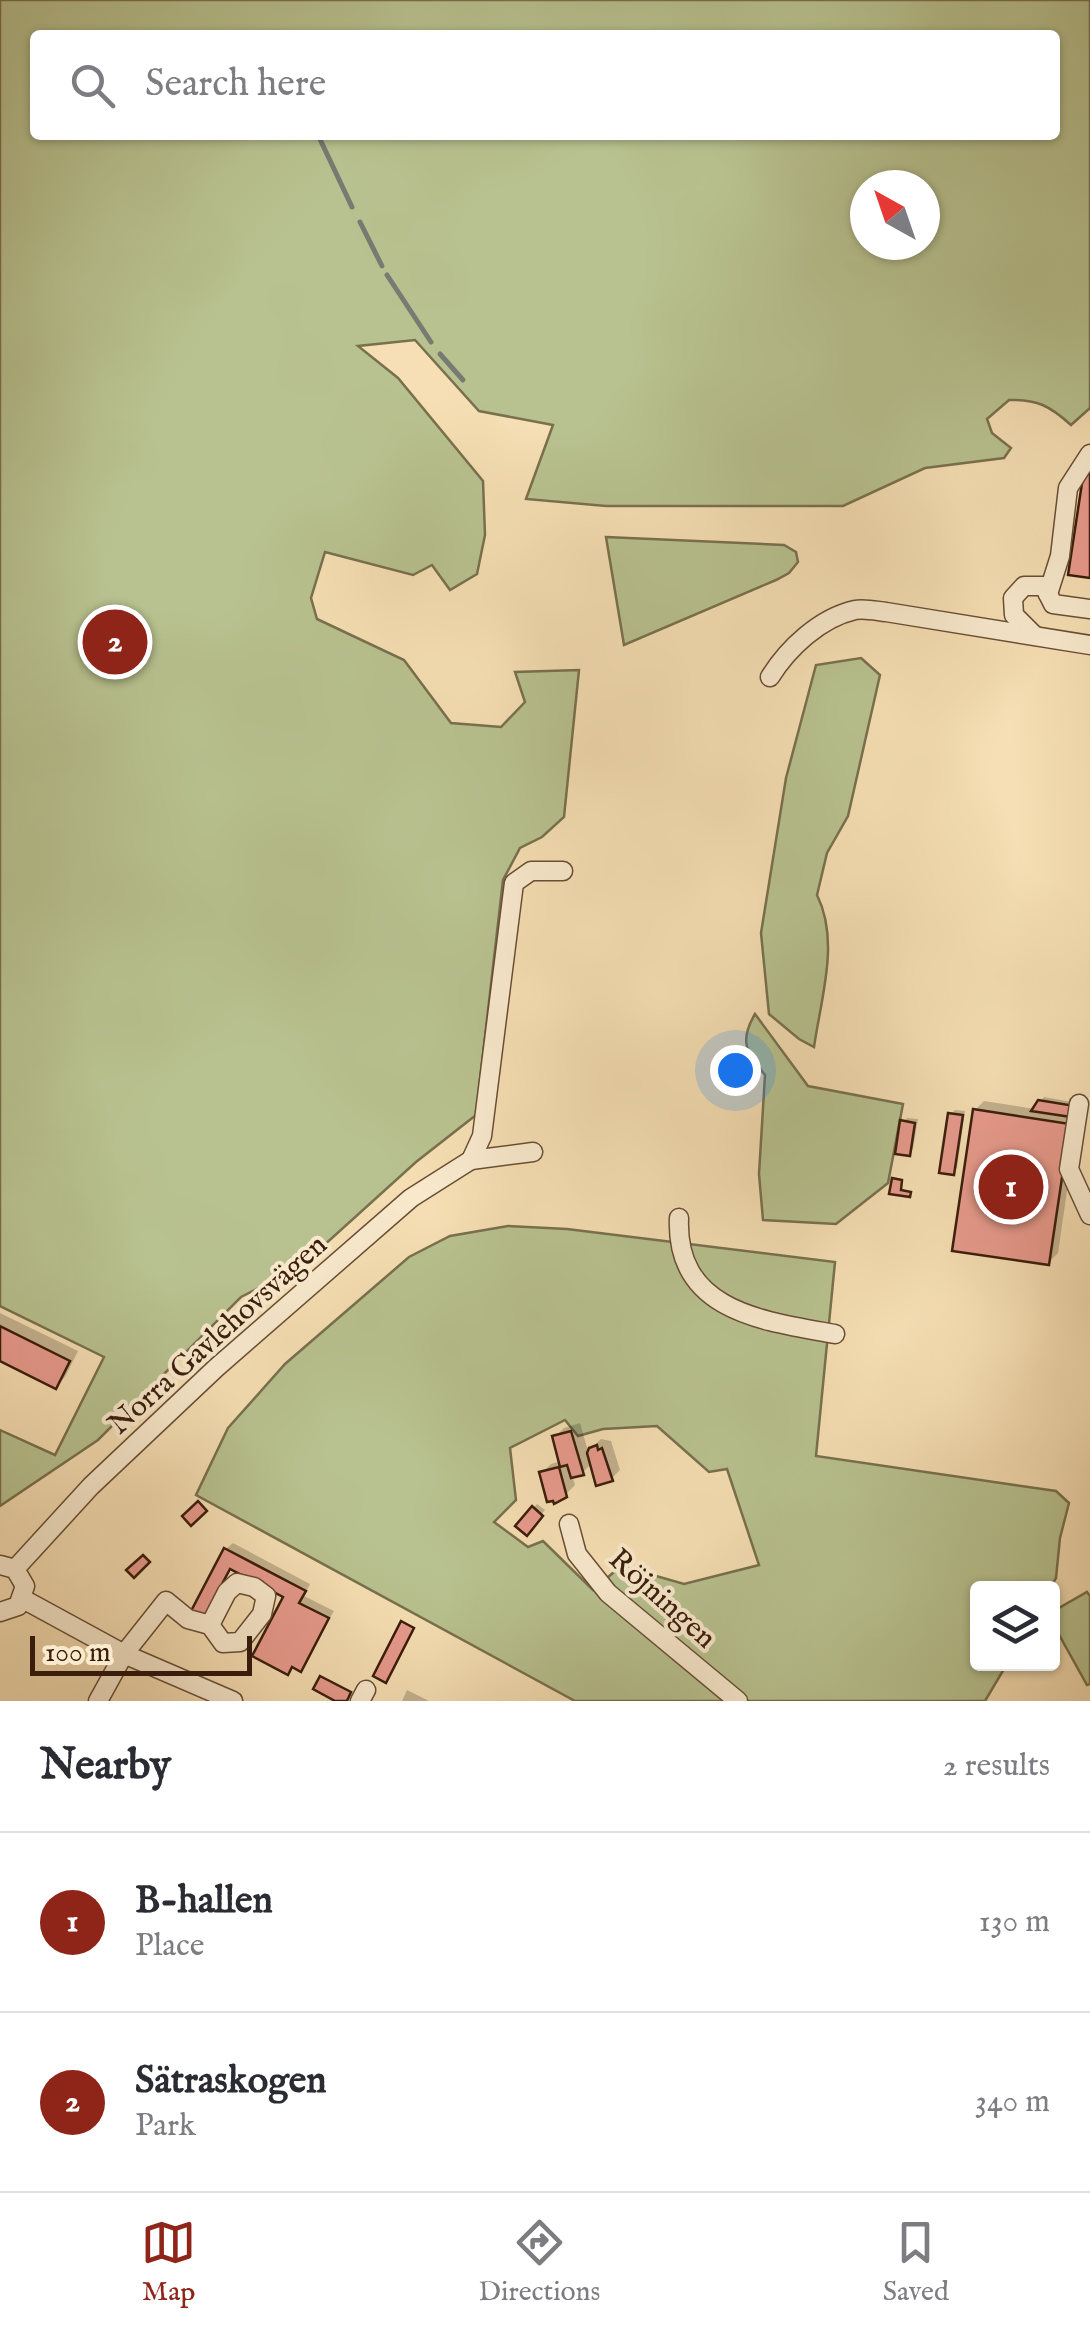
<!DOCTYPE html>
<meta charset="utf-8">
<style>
body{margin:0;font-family:"IM FELL English",serif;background:#f7f7f7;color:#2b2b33}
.controls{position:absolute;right:30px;bottom:30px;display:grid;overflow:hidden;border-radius:10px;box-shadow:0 2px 8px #0004}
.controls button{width:90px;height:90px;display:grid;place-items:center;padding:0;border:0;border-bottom:2px solid #e1e1e2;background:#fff;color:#2b2b33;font:50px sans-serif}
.compass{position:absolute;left:850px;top:170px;width:90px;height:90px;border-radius:50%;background:#fff;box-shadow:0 2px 8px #0004;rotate:320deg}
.scale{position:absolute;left:30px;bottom:25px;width:222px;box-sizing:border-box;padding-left:10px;border:5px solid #3a1d0b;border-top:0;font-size:28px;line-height:35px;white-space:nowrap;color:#3a1d0b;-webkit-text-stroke:8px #f9eace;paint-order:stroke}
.you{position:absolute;left:735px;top:1070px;width:35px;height:35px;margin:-25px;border:8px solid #fff;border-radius:50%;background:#1a73e8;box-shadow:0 0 0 15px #1a73e833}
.badge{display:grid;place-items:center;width:65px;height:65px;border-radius:50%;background:#8f2418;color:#fff;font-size:32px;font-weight:700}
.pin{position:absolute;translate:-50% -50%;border:5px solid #fff;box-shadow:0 2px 10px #0006}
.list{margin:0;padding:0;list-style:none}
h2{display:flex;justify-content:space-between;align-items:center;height:130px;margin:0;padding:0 40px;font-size:42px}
h2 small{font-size:32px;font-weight:400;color:#7c7c81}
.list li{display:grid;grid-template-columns:65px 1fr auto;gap:30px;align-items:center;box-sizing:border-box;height:180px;padding:0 40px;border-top:2px solid #e1e1e2}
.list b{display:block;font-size:38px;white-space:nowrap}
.list p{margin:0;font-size:32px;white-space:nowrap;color:#7c7c81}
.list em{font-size:32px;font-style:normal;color:#7c7c81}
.icon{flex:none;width:55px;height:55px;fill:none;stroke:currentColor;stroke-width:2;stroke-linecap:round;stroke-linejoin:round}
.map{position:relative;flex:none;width:1090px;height:1701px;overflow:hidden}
.search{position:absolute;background:#fff;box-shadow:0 2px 8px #0004;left:30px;right:30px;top:30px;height:110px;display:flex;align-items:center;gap:25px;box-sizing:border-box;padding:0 35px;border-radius:10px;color:#7c7c81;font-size:38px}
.sheet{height:490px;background:#fff}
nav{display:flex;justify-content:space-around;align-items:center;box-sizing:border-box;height:140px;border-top:2px solid #e1e1e2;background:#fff;font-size:28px;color:#7c7c81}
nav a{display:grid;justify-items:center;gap:5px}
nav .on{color:#8f2418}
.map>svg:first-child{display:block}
.green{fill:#b8c290;stroke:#79704e;stroke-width:2.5;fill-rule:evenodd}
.shadow{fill:#0003}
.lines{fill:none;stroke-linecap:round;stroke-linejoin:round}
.stream{stroke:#777b72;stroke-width:5}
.building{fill:#e99b8e;stroke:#3a1d0b;stroke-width:2.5}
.minor-casing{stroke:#694e35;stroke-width:21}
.minor{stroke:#f9eace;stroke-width:18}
.labels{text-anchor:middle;stroke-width:8;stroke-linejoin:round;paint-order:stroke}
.street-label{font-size:30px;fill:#3a1d0b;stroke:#f9eace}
</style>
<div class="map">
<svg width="1090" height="1701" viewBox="0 0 1090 1701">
<rect width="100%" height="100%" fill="#f6dfb4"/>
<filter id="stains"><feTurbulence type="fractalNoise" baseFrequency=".002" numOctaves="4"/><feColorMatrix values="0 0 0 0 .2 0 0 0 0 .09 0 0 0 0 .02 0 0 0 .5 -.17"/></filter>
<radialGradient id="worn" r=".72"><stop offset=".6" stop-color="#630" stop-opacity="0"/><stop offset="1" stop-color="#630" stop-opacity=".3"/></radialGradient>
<g class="green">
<path d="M 0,0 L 1090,0 L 1090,408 L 1071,425 C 1050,406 1037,399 1009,400 L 987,419 L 992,433 L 1011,448 L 1004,458 L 925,468 L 843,506 L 606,506 L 526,499 L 553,425 L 479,411 L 415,340 L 358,346 L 398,378 L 483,481 L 485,535 L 477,574 L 450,590 L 432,565 L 413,575 L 325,552 L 311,598 L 317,619 L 404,660 L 451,723 L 501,727 L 525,702 L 515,672 L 579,670 L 564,817 L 542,837 L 520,848 L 503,880 L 476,1115 L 416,1162 L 300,1267 L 241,1297 L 98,1440 L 0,1506 L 0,1430 L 55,1455 L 104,1357 L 0,1306 ZM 35,35 L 1055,35 L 1055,135 L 35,135 ZM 865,185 L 925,185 L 925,245 L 865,245 Z"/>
<path d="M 606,537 L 784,545 L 796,552 L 798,562 L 789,573 L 776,580 L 624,645 Z"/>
<path d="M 861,658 L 880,675 L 848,816 L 827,853 L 817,895 C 840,941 821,998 814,1047 L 799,1039 L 769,1014 L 761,933 L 786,778 L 816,665 Z"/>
<path d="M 755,1014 L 808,1086 L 903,1104 L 888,1183 L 836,1224 L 763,1220 L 759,1174 L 765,1075 C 746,1052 739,1041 755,1014 Z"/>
<path d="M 508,1226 L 567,1229 L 835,1262 L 816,1456 L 1056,1491 L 1069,1503 L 1060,1538 L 1056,1578 L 1050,1588 L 978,1588 L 978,1664 L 1007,1664 L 985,1701 L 575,1701 L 196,1495 L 228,1428 L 285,1364 L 409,1257 L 450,1236 ZM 565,1420 L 578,1436 L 603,1429 L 657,1426 L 709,1472 L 727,1469 L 759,1565 L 684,1584 L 621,1566 L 593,1590 L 543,1541 L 528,1547 L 494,1522 L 516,1500 L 510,1448 Z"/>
<path d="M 1087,1592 L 1090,1596 L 1090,1684 L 1087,1685 L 1053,1624 L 1052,1612 Z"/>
</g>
<g class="shadow">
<path d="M 1044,1097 L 1072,1102 L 1078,1115 L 1058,1253 L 1049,1262 L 975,1110 L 984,1101 L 1035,1109 Z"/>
<path d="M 955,1110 L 965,1111 L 957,1168 L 953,1172 L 951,1114 Z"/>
<path d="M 907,1118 L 918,1119 L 913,1149 L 909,1153 L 903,1122 Z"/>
<path d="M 0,1313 L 78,1351 L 65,1377 L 56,1386 L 0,1358 Z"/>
<path d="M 580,1423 L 588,1451 L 601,1439 L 611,1441 L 620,1470 L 611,1479 L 592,1463 L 582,1473 L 572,1475 L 575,1485 L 565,1495 L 542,1473 L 551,1464 L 561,1461 L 555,1437 L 564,1428 Z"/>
<path d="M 537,1504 L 545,1510 L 527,1532 L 519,1526 Z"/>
<path d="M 233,1543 L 310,1584 L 304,1596 L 334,1611 L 301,1668 L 294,1665 L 287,1672 L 286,1596 L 232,1567 L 209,1610 L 226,1549 Z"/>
<path d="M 407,1690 L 429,1701 L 402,1701 Z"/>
</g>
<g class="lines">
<g class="stream">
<path d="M 318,135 L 352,207"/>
<path d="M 360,222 L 382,266"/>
<path d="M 387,275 L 431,342"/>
<path d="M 440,354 L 463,380"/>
</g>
</g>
<g class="building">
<path d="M 1084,470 L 1090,471 L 1090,578 L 1068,575 Z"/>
<path d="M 1038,1100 L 1069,1105 L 1071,1117 L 1031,1111 Z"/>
<path d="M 973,1109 L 1070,1124 L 1049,1265 L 952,1251 Z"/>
<path d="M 948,1113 L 963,1115 L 954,1175 L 939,1173 Z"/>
<path d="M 900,1120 L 915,1123 L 910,1156 L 895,1154 Z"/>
<path d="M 892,1178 L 902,1180 L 901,1190 L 911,1192 L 910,1197 L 889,1194 Z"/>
<path d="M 0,1326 L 70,1361 L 56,1389 L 0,1361 Z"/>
<path d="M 571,1431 L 584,1475 L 571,1478 L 567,1465 L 560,1467 L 552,1436 Z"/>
<path d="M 597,1445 L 598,1450 L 602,1448 L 613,1481 L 596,1486 L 587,1453 L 589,1448 Z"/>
<path d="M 559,1467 L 567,1497 L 554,1504 L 553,1501 L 547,1502 L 539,1472 Z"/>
<path d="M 198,1501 L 207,1511 L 191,1526 L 182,1516 Z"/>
<path d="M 532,1506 L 543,1516 L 527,1536 L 515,1526 Z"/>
<path d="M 224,1548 L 306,1591 L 299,1603 L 329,1618 L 301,1672 L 292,1667 L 288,1675 L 252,1656 L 283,1597 L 230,1569 L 203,1620 L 190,1613 Z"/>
<path d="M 143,1555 L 150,1562 L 134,1578 L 126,1570 Z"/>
<path d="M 401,1621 L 414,1628 L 386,1683 L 373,1676 Z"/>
<path d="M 320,1676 L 351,1692 L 347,1701 L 335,1701 L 313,1689 Z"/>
</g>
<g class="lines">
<defs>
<g id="minor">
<path d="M 1048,594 L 1060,556 L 1068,488 L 1090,454"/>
<path d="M 1034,635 L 1014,615 L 1013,598 L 1024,586 L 1044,586 L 1053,604 L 1090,609"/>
<path d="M 770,677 C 788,648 820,618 855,610 C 864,608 877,611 886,612 L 1090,645"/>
<path d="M 1079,1104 L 1069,1169 L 1090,1215"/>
<path d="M 471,1160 L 533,1152"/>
<path d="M 679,1218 C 675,1311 762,1321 835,1334"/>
<path d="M 569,1524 L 577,1554 L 608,1593 L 738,1701"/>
<path d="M 0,1565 L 15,1569 L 25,1586 L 18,1606 L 0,1612"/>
<path d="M 15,1569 L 91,1486 L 216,1368 L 411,1198 L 471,1160 L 482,1136 L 514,883 L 531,871 L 563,871"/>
<path d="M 23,1599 L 124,1654 L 233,1701"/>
<path d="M 98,1701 L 124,1654 L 166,1601 L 188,1619 L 210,1625 L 227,1592 L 237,1583 L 254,1587 L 266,1596 L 262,1614 L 240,1642 L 223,1643 L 210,1625"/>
<path d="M 360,1701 L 366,1690"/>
</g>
</defs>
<use href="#minor" class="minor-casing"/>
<use href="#minor" class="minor"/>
</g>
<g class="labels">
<g class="street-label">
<text transform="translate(217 1334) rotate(-42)" y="10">Norra Gavlehovsvägen</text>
<text transform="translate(663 1598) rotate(42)" y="10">Röjningen</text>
</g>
</g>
<rect width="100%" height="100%" filter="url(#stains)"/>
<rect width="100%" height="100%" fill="url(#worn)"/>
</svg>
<div class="controls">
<button><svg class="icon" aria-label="layers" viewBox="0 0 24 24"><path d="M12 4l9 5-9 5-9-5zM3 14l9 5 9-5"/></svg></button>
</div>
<svg class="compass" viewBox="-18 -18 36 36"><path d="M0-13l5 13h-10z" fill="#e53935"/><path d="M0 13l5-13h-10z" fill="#7c7c81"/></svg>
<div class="scale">100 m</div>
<div class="you"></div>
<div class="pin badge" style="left:1011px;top:1187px">1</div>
<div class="pin badge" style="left:115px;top:642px">2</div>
<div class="search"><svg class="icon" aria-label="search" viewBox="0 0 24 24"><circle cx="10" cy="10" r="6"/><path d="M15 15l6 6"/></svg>Search here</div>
</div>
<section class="sheet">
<h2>Nearby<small>2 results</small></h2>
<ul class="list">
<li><span class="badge">1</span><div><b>B-hallen</b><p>Place</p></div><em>130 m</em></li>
<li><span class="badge">2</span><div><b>Sätraskogen</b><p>Park</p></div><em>340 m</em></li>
</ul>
</section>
<nav>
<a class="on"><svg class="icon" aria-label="map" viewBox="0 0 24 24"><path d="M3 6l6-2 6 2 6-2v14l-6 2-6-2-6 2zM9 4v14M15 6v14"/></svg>Map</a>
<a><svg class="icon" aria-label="directions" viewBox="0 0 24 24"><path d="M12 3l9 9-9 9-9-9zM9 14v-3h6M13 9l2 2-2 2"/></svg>Directions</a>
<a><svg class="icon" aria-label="saved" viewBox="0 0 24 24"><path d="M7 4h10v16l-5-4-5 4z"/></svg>Saved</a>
</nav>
